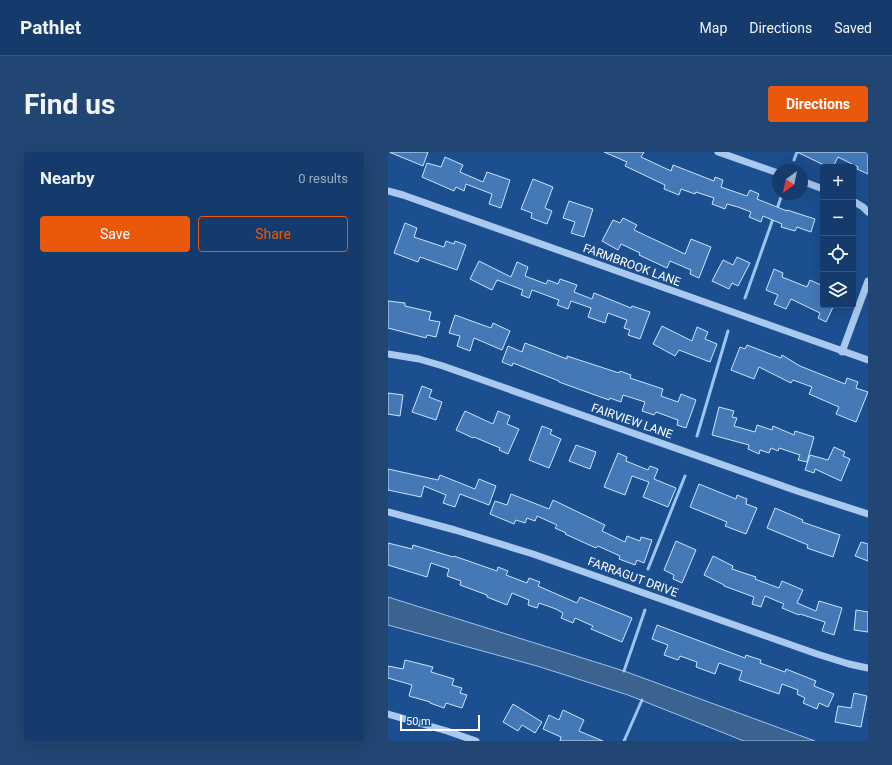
<!DOCTYPE html>
<meta charset="utf-8">
<style>
body{margin:0;font-family:Roboto,sans-serif;background:#214673;color:#f1f3f6}
.controls{position:absolute;right:12px;top:12px;display:grid;overflow:hidden;border-radius:4px;box-shadow:0 4px 16px #0002}
.controls button{width:36px;height:36px;display:grid;place-items:center;padding:0;border:0;border-bottom:1px solid #33557e;background:#143b6b;color:#f1f3f6;font:20px sans-serif}
.compass{position:absolute;left:384px;top:12px;width:36px;height:36px;border-radius:50%;background:#143b6b;box-shadow:0 4px 16px #0002;rotate:213deg}
.scale{position:absolute;left:12px;bottom:10px;width:80px;box-sizing:border-box;padding-left:4px;border:2px solid #fff;border-top:0;font-size:11px;line-height:14px;white-space:nowrap;color:#fff;-webkit-text-stroke:3px #1b4f8f;paint-order:stroke}
.list{margin:0;padding:0;list-style:none}
h2{display:flex;justify-content:space-between;align-items:center;height:52px;margin:0;padding:0 16px;font-size:17px}
h2 small{font-size:13px;font-weight:400;color:#9dadc1}
.actions{display:flex;gap:8px;padding:12px 16px}
.actions a{flex:1;padding:9px 0;border:1px solid #ea580c;border-radius:4px;text-align:center;font-size:14px;color:#ea580c}
.actions .main{background:#ea580c;color:#fff}
.icon{flex:none;width:22px;height:22px;fill:none;stroke:currentColor;stroke-width:2;stroke-linecap:round;stroke-linejoin:round}
.map{position:relative;flex:none;width:480px;height:589px;overflow:hidden;border-radius:4px}
header{display:flex;align-items:center;gap:24px;box-sizing:border-box;height:56px;padding:0 20px;background:#143b6b;border-bottom:1px solid #33557e}
header strong{font-size:19px}
nav{display:flex;gap:22px;margin-inline-start:auto;font-size:14px}
.intro{display:flex;align-items:center;justify-content:space-between;box-sizing:border-box;height:96px;padding:0 24px}
h1{margin:0;font-size:28px}
.button{padding:10px 18px;border-radius:4px;background:#ea580c;color:#fff;font-size:14px;font-weight:700}
main{display:flex;gap:24px;padding:0 24px}
aside{flex:1;background:#143b6b;border-radius:4px;box-shadow:0 4px 16px #0002}
.map>svg:first-child{display:block}
.water{fill:#3c6290;stroke:#9cc4f0}
.lines{fill:none;stroke-linecap:round;stroke-linejoin:round}
.stream{stroke:#9cc4f0;stroke-width:3}
.building{fill:#4478b7;stroke:#cfe3fa}
.minor{stroke:#a9c9ee;stroke-width:7}
.labels{text-anchor:middle;stroke-width:3;stroke-linejoin:round;paint-order:stroke}
.street-label{font-size:12px;fill:#fff;stroke:#1b4f8f}
</style>
<header>
<strong>Pathlet</strong>
<nav><a>Map</a><a>Directions</a><a>Saved</a></nav>
</header>
<div class="intro"><h1>Find us</h1><a class="button">Directions</a></div>
<main>
<aside>
<h2>Nearby<small>0 results</small></h2>
<ul class="list">
</ul>
<div class="actions"><a class="main">Save</a><a>Share</a></div>
</aside>
<div class="map">
<svg width="480" height="589" viewBox="0 0 480 589">
<rect width="100%" height="100%" fill="#1b4f8f"/>
<path class="water" d="M 0,445 L 236,519 L 427,589 L 356,589 L 240,543 L 149,514 L 0,473 Z"/>
<g class="lines">
<g class="stream">
<path d="M 406,8 L 409,0"/>
<path d="M 389,57 L 394,42"/>
<path d="M 357,146 L 386,64"/>
<path d="M 309,284 L 340,179"/>
<path d="M 260,417 L 297,324"/>
<path d="M 236,519 L 257,458"/>
<path d="M 236,589 L 254,548"/>
</g>
</g>
<g class="building">
<path d="M 1,0 L 40,0 L 35,14 Z"/>
<path d="M 216,0 L 256,0 L 253,5 L 283,19 L 285,13 L 326,29 L 327,25 L 335,28 L 333,35 L 359,44 L 362,38 L 371,42 L 369,47 L 399,59 L 399,58 L 427,67 L 423,80 L 409,75 L 407,79 L 393,75 L 394,72 L 375,64 L 373,70 L 361,65 L 363,60 L 350,55 L 339,52 L 337,57 L 324,52 L 326,46 L 308,40 L 307,42 L 293,37 L 291,43 L 276,37 L 277,33 L 237,14 L 239,10 Z"/>
<path d="M 409,0 L 480,0 L 480,22 L 469,17 L 470,15 L 450,5 L 445,15 L 440,15 Z"/>
<path d="M 57,5 L 75,13 L 72,20 L 95,30 L 99,20 L 122,28 L 113,56 L 101,52 L 104,42 L 78,32 L 76,39 L 68,35 L 66,39 L 34,25 L 39,11 L 53,15 Z"/>
<path d="M 145,27 L 165,35 L 157,56 L 164,59 L 159,72 L 143,66 L 144,61 L 133,57 Z"/>
<path d="M 181,49 L 205,57 L 196,85 L 183,81 L 187,70 L 175,66 Z"/>
<path d="M 235,66 L 249,73 L 246,78 L 297,102 L 303,87 L 323,95 L 311,126 L 302,122 L 303,118 L 282,109 L 279,116 L 251,103 L 252,101 L 233,92 L 230,98 L 214,89 L 225,68 L 232,71 Z"/>
<path d="M 17,71 L 29,76 L 26,85 L 56,95 L 58,89 L 66,92 L 67,89 L 78,93 L 69,118 L 32,105 L 30,110 L 6,101 Z"/>
<path d="M 349,105 L 362,111 L 350,134 L 344,131 L 341,137 L 324,129 L 335,108 L 345,113 Z"/>
<path d="M 91,109 L 123,125 L 129,110 L 140,115 L 137,124 L 158,132 L 160,128 L 170,132 L 172,127 L 189,133 L 186,140 L 204,147 L 206,141 L 243,156 L 244,154 L 262,160 L 252,187 L 240,183 L 242,178 L 236,176 L 239,168 L 220,161 L 217,171 L 200,165 L 203,156 L 183,149 L 180,157 L 169,153 L 171,148 L 144,138 L 141,146 L 133,143 L 135,138 L 109,128 L 104,138 L 82,127 Z"/>
<path d="M 386,117 L 395,121 L 394,125 L 419,135 L 422,128 L 435,134 L 435,153 L 446,153 L 438,170 L 430,166 L 432,161 L 403,147 L 398,157 L 386,152 L 390,143 L 378,138 Z"/>
<path d="M 0,149 L 17,151 L 17,154 L 43,160 L 41,168 L 52,170 L 48,185 L 39,183 L 38,186 L 0,176 Z"/>
<path d="M 67,163 L 103,176 L 105,171 L 122,179 L 114,198 L 86,186 L 82,199 L 69,194 L 72,184 L 61,181 Z"/>
<path d="M 274,174 L 304,189 L 309,175 L 320,180 L 317,187 L 329,192 L 322,210 L 291,198 L 287,204 L 265,192 Z"/>
<path d="M 137,191 L 179,207 L 179,204 L 231,221 L 232,219 L 243,223 L 242,226 L 275,237 L 273,244 L 290,250 L 293,242 L 308,248 L 298,276 L 289,273 L 290,268 L 268,260 L 266,263 L 254,259 L 257,250 L 235,243 L 233,250 L 222,246 L 221,248 L 171,230 L 171,229 L 125,211 L 124,214 L 114,210 L 120,194 L 134,200 Z"/>
<path d="M 359,193 L 393,206 L 394,203 L 412,214 L 457,232 L 459,226 L 470,230 L 468,236 L 480,240 L 468,270 L 448,262 L 451,255 L 421,242 L 424,235 L 405,228 L 403,231 L 371,215 L 366,227 L 343,218 L 352,195 L 357,197 Z"/>
<path d="M 34,234 L 44,238 L 41,245 L 54,250 L 48,268 L 24,260 Z"/>
<path d="M 0,241 L 15,243 L 12,264 L 0,262 Z"/>
<path d="M 331,255 L 346,259 L 344,265 L 349,266 L 346,274 L 367,280 L 369,273 L 384,278 L 385,274 L 406,283 L 407,279 L 426,285 L 419,310 L 410,308 L 412,303 L 391,296 L 390,299 L 383,296 L 381,301 L 372,298 L 371,302 L 360,297 L 361,293 L 324,283 Z"/>
<path d="M 77,259 L 105,272 L 110,259 L 122,264 L 119,272 L 131,277 L 120,302 L 111,298 L 112,296 L 86,285 L 85,286 L 68,278 Z"/>
<path d="M 154,274 L 164,278 L 162,282 L 173,287 L 161,316 L 141,308 Z"/>
<path d="M 188,293 L 208,300 L 202,317 L 181,309 Z"/>
<path d="M 446,295 L 457,300 L 455,304 L 462,307 L 453,329 L 427,317 L 426,321 L 417,318 L 422,303 L 440,308 Z"/>
<path d="M 230,301 L 239,305 L 238,309 L 260,318 L 262,314 L 270,317 L 266,327 L 288,336 L 280,355 L 255,345 L 261,330 L 244,324 L 237,343 L 216,335 Z"/>
<path d="M 0,317 L 50,328 L 52,323 L 87,337 L 91,327 L 108,334 L 101,353 L 72,342 L 67,355 L 55,351 L 58,343 L 36,334 L 33,345 L 0,338 Z"/>
<path d="M 311,332 L 348,347 L 349,343 L 359,347 L 358,352 L 369,356 L 358,382 L 337,374 L 339,370 L 302,355 Z"/>
<path d="M 123,342 L 161,357 L 165,348 L 217,373 L 214,379 L 237,390 L 239,384 L 252,389 L 253,385 L 264,388 L 256,411 L 249,408 L 247,413 L 231,407 L 232,404 L 210,394 L 208,396 L 177,382 L 178,381 L 167,376 L 169,373 L 149,364 L 147,369 L 139,366 L 137,371 L 128,368 L 126,372 L 102,362 L 107,349 L 119,353 Z"/>
<path d="M 387,356 L 415,368 L 414,370 L 452,383 L 445,405 L 419,396 L 420,393 L 379,376 Z"/>
<path d="M 288,389 L 308,398 L 294,431 L 285,427 L 286,423 L 276,418 Z"/>
<path d="M 473,390 L 480,392 L 480,409 L 467,404 Z"/>
<path d="M 0,391 L 24,397 L 25,393 L 65,405 L 66,404 L 109,419 L 110,415 L 120,419 L 118,423 L 139,431 L 141,426 L 152,430 L 150,434 L 189,451 L 192,445 L 244,466 L 234,490 L 203,477 L 205,474 L 187,466 L 185,471 L 173,466 L 175,461 L 168,457 L 151,451 L 149,456 L 140,453 L 141,448 L 124,441 L 119,453 L 99,445 L 99,443 L 72,433 L 73,429 L 59,424 L 61,417 L 43,411 L 39,425 L 0,413 Z"/>
<path d="M 325,404 L 345,414 L 344,417 L 368,425 L 367,427 L 391,436 L 394,429 L 415,438 L 409,451 L 428,459 L 431,449 L 454,456 L 446,483 L 434,479 L 437,470 L 412,462 L 411,463 L 394,456 L 396,452 L 377,444 L 373,455 L 364,452 L 366,445 L 336,434 L 336,433 L 316,423 Z"/>
<path d="M 468,458 L 480,460 L 480,480 L 466,478 Z"/>
<path d="M 269,473 L 357,506 L 358,503 L 373,508 L 372,511 L 397,520 L 398,517 L 428,529 L 426,534 L 446,542 L 440,555 L 431,551 L 429,557 L 415,551 L 417,546 L 409,542 L 410,538 L 394,532 L 391,542 L 351,528 L 354,519 L 331,511 L 327,522 L 308,515 L 309,510 L 292,504 L 290,508 L 276,503 L 280,493 L 264,487 Z"/>
<path d="M 17,508 L 45,515 L 43,520 L 66,527 L 64,533 L 74,536 L 72,541 L 79,543 L 74,556 L 58,551 L 56,556 L 42,551 L 42,550 L 21,544 L 24,533 L 0,526 L 0,514 L 15,517 Z"/>
<path d="M 466,541 L 479,544 L 473,575 L 447,570 L 450,554 L 463,556 Z"/>
<path d="M 125,552 L 154,570 L 147,581 L 134,573 L 130,579 L 115,570 Z"/>
<path d="M 175,558 L 196,568 L 191,579 L 215,589 L 172,589 L 173,585 L 155,577 L 161,563 L 171,568 Z"/>
</g>
<g class="lines">
<g class="minor">
<path d="M 330,0 L 390,21"/>
<path d="M 414,29 L 435,37"/>
<path d="M 0,39 L 15,43 L 480,208"/>
<path d="M 465,49 L 475,55 L 480,60"/>
<path d="M 454,200 L 480,129"/>
<path d="M 0,202 L 31,207 L 55,214 L 409,339 L 480,362"/>
<path d="M 0,360 L 67,378 L 145,402 L 429,502 L 461,512 L 480,516"/>
<path d="M 0,562 L 59,579 L 88,589"/>
</g>
</g>
<g class="labels">
<g class="street-label">
<text transform="translate(244 113) rotate(20)" y="4">FARMBROOK LANE</text>
<text transform="translate(244 269) rotate(19)" y="4">FAIRVIEW LANE</text>
<text transform="translate(245 425) rotate(20)" y="4">FARRAGUT DRIVE</text>
</g>
</g>
</svg>
<div class="controls">
<button>+</button>
<button>−</button>
<button><svg class="icon" aria-label="locate" viewBox="0 0 24 24"><circle cx="12" cy="12" r="6"/><path d="M12 2v4M12 18v4M2 12h4M18 12h4"/></svg></button>
<button><svg class="icon" aria-label="layers" viewBox="0 0 24 24"><path d="M12 4l9 5-9 5-9-5zM3 14l9 5 9-5"/></svg></button>
</div>
<svg class="compass" viewBox="-18 -18 36 36"><path d="M0-13l5 13h-10z" fill="#e53935"/><path d="M0 13l5-13h-10z" fill="#9dadc1"/></svg>
<div class="scale">50 m</div>
</div>
</main>
